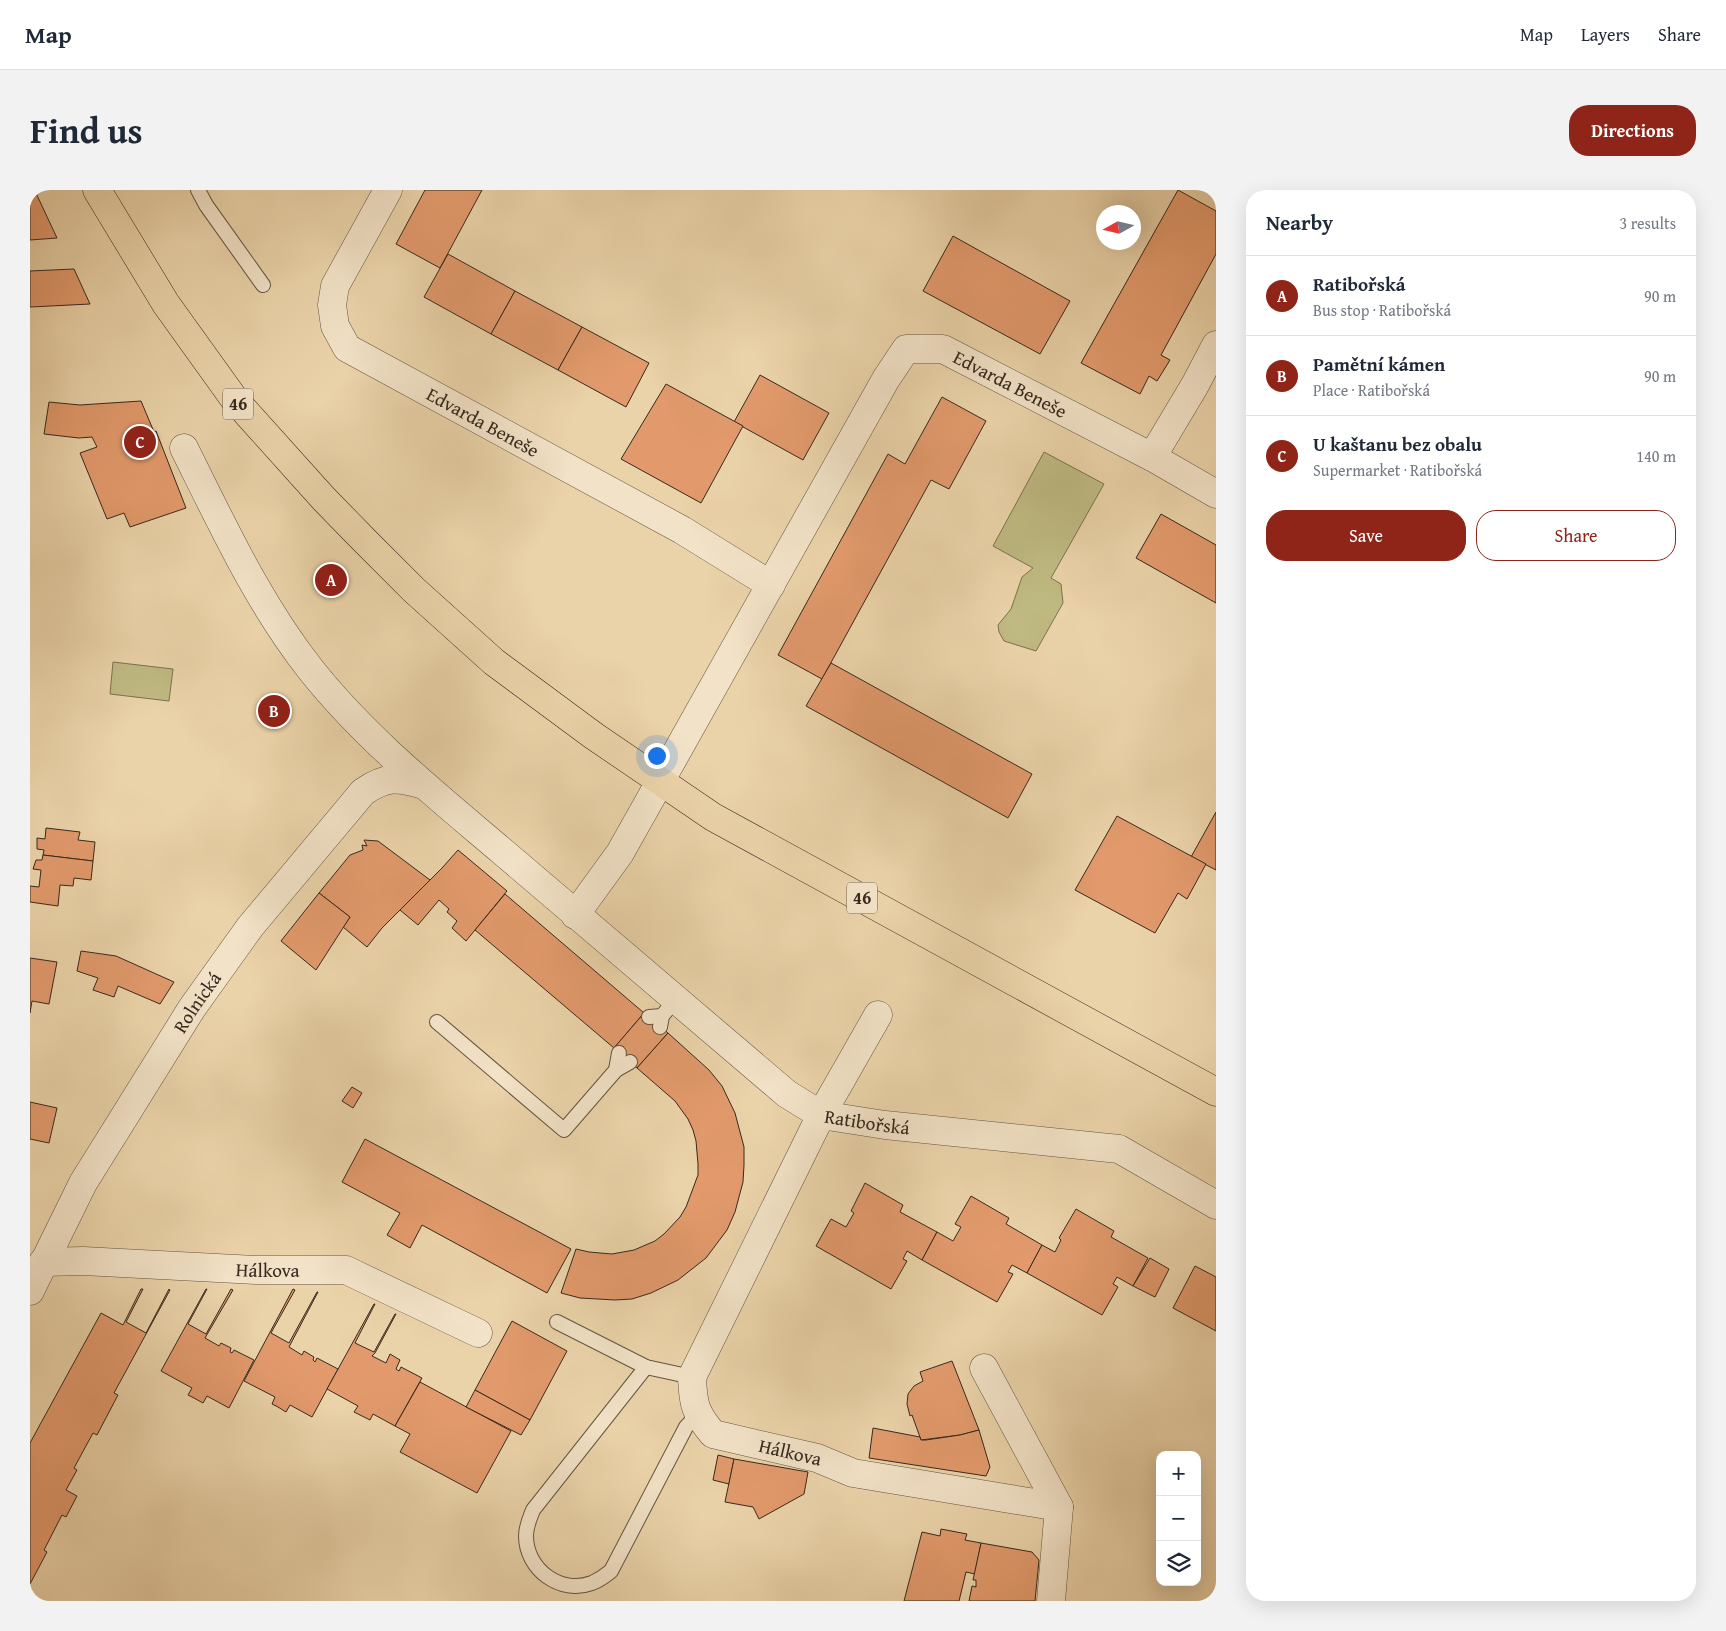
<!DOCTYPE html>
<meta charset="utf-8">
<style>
body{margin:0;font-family:"Gentium Book Plus",serif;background:#f2f2f3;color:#1f2937}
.controls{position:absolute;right:15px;bottom:15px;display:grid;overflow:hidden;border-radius:10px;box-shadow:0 5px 20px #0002}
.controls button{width:45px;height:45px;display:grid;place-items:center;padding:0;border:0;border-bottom:1px solid #e0e1e3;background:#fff;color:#1f2937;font:25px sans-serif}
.compass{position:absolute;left:1066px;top:15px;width:45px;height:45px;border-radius:50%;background:#fff;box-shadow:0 5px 20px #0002;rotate:262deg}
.you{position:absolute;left:626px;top:565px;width:18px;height:18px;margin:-12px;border:4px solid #fff;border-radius:50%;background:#1a73e8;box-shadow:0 0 0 8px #1a73e833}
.badge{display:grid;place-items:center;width:32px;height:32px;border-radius:50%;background:#8f2418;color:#fff;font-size:16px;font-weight:700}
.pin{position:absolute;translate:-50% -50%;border:2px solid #fff;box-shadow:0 1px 5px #0006}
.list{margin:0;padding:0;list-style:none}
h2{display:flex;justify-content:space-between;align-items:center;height:65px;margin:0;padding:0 20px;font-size:21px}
h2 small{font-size:16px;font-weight:400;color:#747a83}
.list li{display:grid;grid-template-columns:32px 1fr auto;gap:15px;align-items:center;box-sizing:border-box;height:80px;padding:0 20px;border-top:1px solid #e0e1e3}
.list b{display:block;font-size:19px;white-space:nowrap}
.list p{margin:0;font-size:16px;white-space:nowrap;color:#747a83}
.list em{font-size:16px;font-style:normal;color:#747a83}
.actions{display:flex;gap:10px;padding:15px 20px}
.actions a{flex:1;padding:11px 0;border:1px solid #8f2418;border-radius:20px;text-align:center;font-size:18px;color:#8f2418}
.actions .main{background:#8f2418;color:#fff}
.icon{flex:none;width:28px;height:28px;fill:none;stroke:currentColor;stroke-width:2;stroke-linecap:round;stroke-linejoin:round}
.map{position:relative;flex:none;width:1186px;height:1411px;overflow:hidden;border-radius:20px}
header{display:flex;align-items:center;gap:30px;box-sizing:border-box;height:70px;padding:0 25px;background:#fff;border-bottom:1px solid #e0e1e3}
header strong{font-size:24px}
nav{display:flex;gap:28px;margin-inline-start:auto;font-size:18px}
.intro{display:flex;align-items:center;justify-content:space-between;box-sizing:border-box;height:120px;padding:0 30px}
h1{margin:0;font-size:35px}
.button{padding:12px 22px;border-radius:20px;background:#8f2418;color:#fff;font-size:18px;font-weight:700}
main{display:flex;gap:30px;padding:0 30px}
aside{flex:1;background:#fff;border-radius:20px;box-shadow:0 5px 20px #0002}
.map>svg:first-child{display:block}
.green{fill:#bfba82;stroke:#7a7250}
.building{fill:#e29a6c;stroke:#36291f}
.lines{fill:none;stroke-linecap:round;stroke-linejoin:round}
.service-casing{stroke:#635442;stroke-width:16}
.minor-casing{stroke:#635442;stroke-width:29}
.primary-casing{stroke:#36291f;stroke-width:29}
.service{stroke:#f2e2c7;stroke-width:14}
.minor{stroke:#f2e2c7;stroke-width:28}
.primary{stroke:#ebd3a9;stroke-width:28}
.labels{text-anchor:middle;stroke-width:4;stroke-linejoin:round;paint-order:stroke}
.shield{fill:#f2e2c7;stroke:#6e6051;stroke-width:1}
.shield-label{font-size:18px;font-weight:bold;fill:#36291f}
.street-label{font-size:19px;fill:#36291f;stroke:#f2e2c7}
</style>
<header>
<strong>Map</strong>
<nav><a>Map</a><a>Layers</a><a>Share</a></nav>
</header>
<div class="intro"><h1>Find us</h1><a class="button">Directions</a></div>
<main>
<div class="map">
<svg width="1186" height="1411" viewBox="0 0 1186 1411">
<rect width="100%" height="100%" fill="#ebd3a9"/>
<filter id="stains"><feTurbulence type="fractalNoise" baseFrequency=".004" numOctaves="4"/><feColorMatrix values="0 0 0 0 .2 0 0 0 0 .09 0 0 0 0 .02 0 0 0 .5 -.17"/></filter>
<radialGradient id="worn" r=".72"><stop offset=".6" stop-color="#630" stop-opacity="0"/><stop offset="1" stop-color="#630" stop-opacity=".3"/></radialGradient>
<g class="green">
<path d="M 1014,262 L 1074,294 L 1021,388 L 1031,394 L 1033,413 L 1006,461 L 974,451 L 969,442 L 968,435 L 981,419 L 992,387 L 1003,378 L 963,356 Z"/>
<path d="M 83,472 L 143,479 L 139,511 L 80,504 Z"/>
</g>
<g class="building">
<path d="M 395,0 L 452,0 L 410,78 L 366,54 Z"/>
<path d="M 1148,0 L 1186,21 L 1186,64 L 1131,165 L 1140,170 L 1127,191 L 1119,186 L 1110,204 L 1051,173 Z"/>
<path d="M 0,1 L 5,1 L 27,48 L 0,50 Z"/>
<path d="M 923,46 L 1040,111 L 1010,164 L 893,101 Z"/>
<path d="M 418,64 L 485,101 L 461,144 L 394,107 Z"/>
<path d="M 44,79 L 60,114 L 0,117 L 0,81 Z"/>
<path d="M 485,101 L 552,137 L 528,180 L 461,144 Z"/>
<path d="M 552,137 L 619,173 L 596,217 L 528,180 Z"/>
<path d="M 730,185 L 799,223 L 773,270 L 704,232 Z"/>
<path d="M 636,194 L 713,236 L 671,313 L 591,269 Z"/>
<path d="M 912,207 L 956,231 L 919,299 L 901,290 L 792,489 L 748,465 L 858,264 L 875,274 Z"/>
<path d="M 111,211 L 124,242 L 126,241 L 156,318 L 100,337 L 94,323 L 77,329 L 50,263 L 67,257 L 62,247 L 49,248 L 14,244 L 19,212 L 50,215 Z"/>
<path d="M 1131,324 L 1186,355 L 1186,413 L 1106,368 Z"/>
<path d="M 801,473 L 1002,584 L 978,628 L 776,516 Z"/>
<path d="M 1186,622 L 1186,680 L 1161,667 Z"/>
<path d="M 1087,626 L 1176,674 L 1157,709 L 1148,703 L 1125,743 L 1045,700 Z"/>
<path d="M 16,638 L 50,642 L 48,650 L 65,652 L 63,671 L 13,665 L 14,660 L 7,659 L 7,648 L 15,649 Z"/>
<path d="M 334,650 L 348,651 L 400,690 L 352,738 L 337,757 L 313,737 L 320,727 L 289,703 L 320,665 L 333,660 L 332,655 L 337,656 Z"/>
<path d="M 428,660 L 477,701 L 436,751 L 422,738 L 427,731 L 417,722 L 419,719 L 409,710 L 388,735 L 370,720 L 412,678 Z"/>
<path d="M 13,665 L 63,671 L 61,690 L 44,688 L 43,696 L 30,695 L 28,716 L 0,712 L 0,696 L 9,697 L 11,680 L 3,679 L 6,670 L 12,670 Z"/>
<path d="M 289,703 L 320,727 L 286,780 L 251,751 Z"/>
<path d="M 475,704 L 614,823 L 584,858 L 445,740 Z"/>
<path d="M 51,761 L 86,766 L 144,792 L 130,814 L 88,796 L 84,807 L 63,800 L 68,788 L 47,781 Z"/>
<path d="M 0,768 L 27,772 L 19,814 L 2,811 L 0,823 Z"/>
<path d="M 614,823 L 638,843 L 607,878 L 584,858 Z"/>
<path d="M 638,843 L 679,880 L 692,896 L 705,923 L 714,957 L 714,975 L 713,992 L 705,1022 L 697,1040 L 676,1068 L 648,1090 L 621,1103 L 602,1109 L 585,1110 L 550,1108 L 531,1103 L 546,1059 L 559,1062 L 582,1064 L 604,1060 L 625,1051 L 634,1044 L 650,1027 L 656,1017 L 668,985 L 668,974 L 666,951 L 663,940 L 658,929 L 645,911 L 607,878 Z"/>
<path d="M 322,897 L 332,903 L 323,918 L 312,911 Z"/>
<path d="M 0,912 L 27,918 L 19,953 L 0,949 Z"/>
<path d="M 335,949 L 541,1059 L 517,1103 L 392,1035 L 380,1058 L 357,1045 L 370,1023 L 312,992 Z"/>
<path d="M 835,993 L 873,1015 L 870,1022 L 907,1042 L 892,1070 L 877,1061 L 873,1069 L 877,1071 L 861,1099 L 786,1056 L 801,1029 L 816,1037 L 824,1023 L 821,1021 Z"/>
<path d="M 941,1006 L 979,1028 L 976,1034 L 1012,1055 L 997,1083 L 982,1075 L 978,1082 L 983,1084 L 967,1112 L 892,1070 L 907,1042 L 923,1051 L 931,1037 L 925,1034 Z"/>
<path d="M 1046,1019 L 1084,1041 L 1081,1047 L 1118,1068 L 1103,1096 L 1087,1087 L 1083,1094 L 1088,1097 L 1072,1125 L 997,1083 L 1012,1055 L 1025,1062 L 1031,1050 L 1029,1048 Z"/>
<path d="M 1120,1068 L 1139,1079 L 1125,1107 L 1103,1096 Z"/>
<path d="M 1165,1076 L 1186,1087 L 1186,1141 L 1143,1118 Z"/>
<path d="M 111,1099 L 113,1099 L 96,1132 L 116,1143 L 139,1099 L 140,1100 L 84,1203 L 88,1205 L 67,1245 L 63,1243 L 44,1278 L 47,1280 L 36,1300 L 47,1306 L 36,1327 L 32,1325 L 14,1360 L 17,1362 L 0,1394 L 0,1253 L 71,1123 L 93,1135 Z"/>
<path d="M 176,1099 L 177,1099 L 158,1134 L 176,1144 L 201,1099 L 203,1100 L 175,1148 L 189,1156 L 191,1153 L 201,1158 L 200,1162 L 202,1163 L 204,1160 L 224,1170 L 199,1218 L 177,1206 L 173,1213 L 164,1208 L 158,1205 L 162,1198 L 131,1181 Z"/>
<path d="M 263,1099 L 265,1100 L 241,1143 L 259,1153 L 287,1102 L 288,1102 L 259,1157 L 272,1165 L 274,1161 L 284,1167 L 283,1170 L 285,1172 L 287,1168 L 308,1179 L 282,1227 L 260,1215 L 256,1222 L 248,1217 L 242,1214 L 245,1207 L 214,1191 Z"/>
<path d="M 344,1114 L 345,1114 L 325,1153 L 344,1162 L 365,1124 L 366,1124 L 345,1163 L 342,1166 L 356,1173 L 360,1164 L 370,1170 L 366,1179 L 369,1181 L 371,1177 L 392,1188 L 365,1236 L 343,1224 L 340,1230 L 324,1222 L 328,1216 L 297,1199 Z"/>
<path d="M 482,1131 L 537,1161 L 500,1230 L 445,1200 Z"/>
<path d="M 922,1171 L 949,1240 L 930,1245 L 891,1250 L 882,1225 L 880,1226 L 877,1214 L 878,1204 L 884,1196 L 893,1191 L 890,1182 Z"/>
<path d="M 390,1192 L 481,1241 L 447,1303 L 370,1262 L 380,1244 L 365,1236 Z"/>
<path d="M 445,1200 L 500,1230 L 491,1245 L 436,1217 Z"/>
<path d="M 843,1238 L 890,1247 L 891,1250 L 896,1250 L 930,1245 L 949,1240 L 960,1277 L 956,1286 L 839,1268 Z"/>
<path d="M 688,1265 L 704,1269 L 699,1294 L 683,1290 Z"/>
<path d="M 704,1269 L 778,1282 L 774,1304 L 729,1329 L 723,1317 L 695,1312 Z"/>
<path d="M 911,1339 L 937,1344 L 935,1350 L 951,1353 L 945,1384 L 936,1382 L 929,1411 L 874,1411 L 892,1342 L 910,1346 Z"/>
<path d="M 951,1353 L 1002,1362 L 1009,1370 L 1005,1411 L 939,1411 L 942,1396 L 946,1397 L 946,1390 L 943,1390 Z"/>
</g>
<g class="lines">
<defs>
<g id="service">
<path d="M 168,0 L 176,15 L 233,95"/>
<path d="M 619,827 L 632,826"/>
<path d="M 407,832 L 534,940 L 586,880 L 600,872"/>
<path d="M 630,837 L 632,826 L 646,809"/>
<path d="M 586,880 L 589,863"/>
<path d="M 527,1132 L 616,1177 L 662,1187"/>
<path d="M 616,1177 L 503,1320 C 500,1328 496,1336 496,1346 C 496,1379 530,1405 562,1393 C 569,1390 575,1386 581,1381 L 656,1237 L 668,1224"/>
</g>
<g id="minor">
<path id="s1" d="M 358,0 L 305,96 L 302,115 L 305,136 L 317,158 L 652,340 L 741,395"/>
<path id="s2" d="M 154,258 C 192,334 228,413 281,480 C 336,549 406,605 473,662 C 567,743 662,823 757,904 L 791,925 L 855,935 L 1089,959 L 1186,1015"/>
<path d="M 1122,267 L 1165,195 L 1186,155"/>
<path id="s3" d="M 545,725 L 590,663 L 856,189 L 876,159 L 913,159 L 1122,267 L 1186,304"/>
<path id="s4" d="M 848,825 L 791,925 L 662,1187 C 663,1214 665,1223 683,1244 L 787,1268 L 823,1283 L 1029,1317 L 954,1178"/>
<path id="s5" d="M 13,1072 L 53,1071 L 226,1080 L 316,1080 L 448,1143"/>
<path id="s6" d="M 0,1101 L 53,993 L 162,818 L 220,737 L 333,602 C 356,586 367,587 394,595"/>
<path d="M 1021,1411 L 1029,1317"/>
</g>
<path id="primary" d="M 67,0 L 136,114 L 205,210 L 294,309 L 336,352 L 384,400 L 464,472 L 564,546 L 683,627 L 1186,902"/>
</defs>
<use href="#service" class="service-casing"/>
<use href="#minor" class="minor-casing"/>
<use href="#primary" class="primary-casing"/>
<use href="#service" class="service"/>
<use href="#minor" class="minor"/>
<use href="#primary" class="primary"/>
</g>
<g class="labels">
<g class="shield">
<rect x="193" y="198.5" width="30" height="31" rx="4"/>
<rect x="817" y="692.5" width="30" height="31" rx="4"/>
</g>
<g class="shield-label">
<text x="208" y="220">46</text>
<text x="832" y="714">46</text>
</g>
<g class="street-label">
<text dy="7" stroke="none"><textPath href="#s3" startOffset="769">Edvarda Beneše</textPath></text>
<text dy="7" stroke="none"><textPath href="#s1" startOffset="330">Edvarda Beneše</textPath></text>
<text dy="7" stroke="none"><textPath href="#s6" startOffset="334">Rolnická</textPath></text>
<text dy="7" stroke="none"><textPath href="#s2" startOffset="981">Ratibořská</textPath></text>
<text dy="7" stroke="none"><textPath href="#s5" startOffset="225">Hálkova</textPath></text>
<text dy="7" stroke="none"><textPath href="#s4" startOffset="549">Hálkova</textPath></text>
</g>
</g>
<rect width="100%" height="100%" filter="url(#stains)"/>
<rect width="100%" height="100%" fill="url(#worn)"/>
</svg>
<div class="controls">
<button>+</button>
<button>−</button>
<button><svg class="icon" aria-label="layers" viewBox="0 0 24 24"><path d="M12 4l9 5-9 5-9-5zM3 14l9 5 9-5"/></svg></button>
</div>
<svg class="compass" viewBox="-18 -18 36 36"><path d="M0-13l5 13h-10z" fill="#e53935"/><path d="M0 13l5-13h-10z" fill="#747a83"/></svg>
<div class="you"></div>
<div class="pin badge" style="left:301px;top:390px">A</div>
<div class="pin badge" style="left:244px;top:521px">B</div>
<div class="pin badge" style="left:110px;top:252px">C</div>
</div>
<aside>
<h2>Nearby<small>3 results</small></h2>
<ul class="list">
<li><span class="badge">A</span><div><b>Ratibořská</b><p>Bus stop · Ratibořská</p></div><em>90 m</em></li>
<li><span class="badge">B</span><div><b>Pamětní kámen</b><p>Place · Ratibořská</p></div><em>90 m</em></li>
<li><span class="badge">C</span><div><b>U kaštanu bez obalu</b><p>Supermarket · Ratibořská</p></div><em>140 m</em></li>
</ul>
<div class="actions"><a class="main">Save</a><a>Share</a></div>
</aside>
</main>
